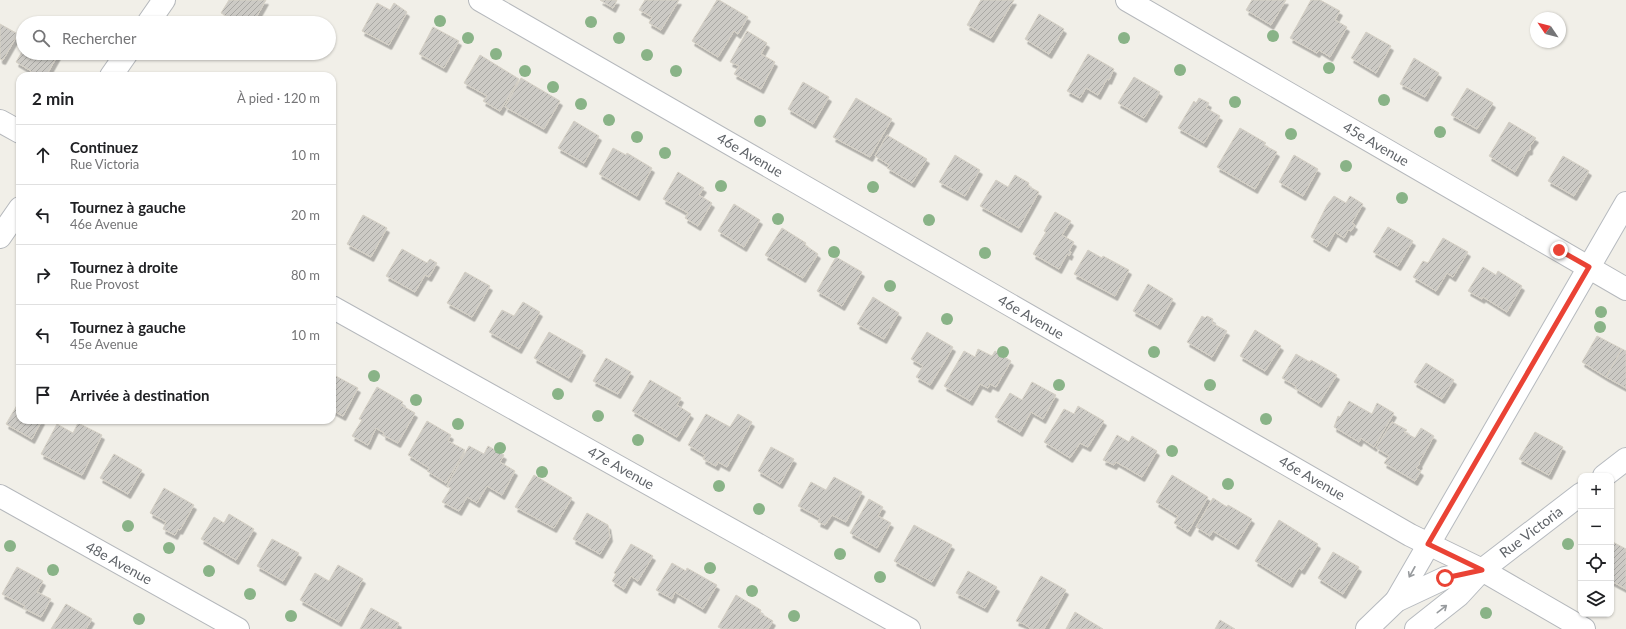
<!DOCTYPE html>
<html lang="fr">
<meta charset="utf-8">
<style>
body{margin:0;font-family:Lato,sans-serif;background:#f2f2f2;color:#202124}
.controls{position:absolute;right:12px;bottom:12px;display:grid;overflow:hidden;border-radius:8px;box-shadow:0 1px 3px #0004}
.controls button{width:36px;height:36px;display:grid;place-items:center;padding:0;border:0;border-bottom:1px solid #e0e0e0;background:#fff;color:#202124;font:20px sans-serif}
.compass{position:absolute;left:1530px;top:12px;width:36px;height:36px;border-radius:50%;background:#fff;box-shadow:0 1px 3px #0004;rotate:305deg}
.stop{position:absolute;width:12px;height:12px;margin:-9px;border:3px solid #ea4335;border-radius:50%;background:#fff}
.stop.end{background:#ea4335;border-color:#fff;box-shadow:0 1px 4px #0008}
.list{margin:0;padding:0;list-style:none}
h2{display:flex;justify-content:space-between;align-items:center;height:52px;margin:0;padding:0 16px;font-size:17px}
h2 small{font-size:13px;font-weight:400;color:#757577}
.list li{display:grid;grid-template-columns:26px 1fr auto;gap:12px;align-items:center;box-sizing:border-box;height:60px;padding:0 16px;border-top:1px solid #e0e0e0}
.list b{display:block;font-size:15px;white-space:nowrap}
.list p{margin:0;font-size:13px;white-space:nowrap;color:#757577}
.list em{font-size:13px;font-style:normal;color:#757577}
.icon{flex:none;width:22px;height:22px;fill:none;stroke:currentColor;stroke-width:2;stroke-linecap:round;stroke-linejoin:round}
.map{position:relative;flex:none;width:1626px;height:629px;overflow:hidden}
.search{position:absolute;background:#fff;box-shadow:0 1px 3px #0004;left:16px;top:16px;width:320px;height:44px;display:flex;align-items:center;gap:10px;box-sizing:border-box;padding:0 14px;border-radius:22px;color:#757577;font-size:15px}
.panel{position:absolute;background:#fff;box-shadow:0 1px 3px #0004;left:16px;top:72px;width:320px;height:352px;border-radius:12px}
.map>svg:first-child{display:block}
.building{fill:url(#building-hatch);stroke:#d6d1c6;filter:url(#shadow)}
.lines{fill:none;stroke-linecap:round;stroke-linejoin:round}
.street-casing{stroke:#b5b8bc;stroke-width:24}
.secondary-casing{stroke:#b6babf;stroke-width:24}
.street{stroke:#fff;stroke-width:22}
.secondary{stroke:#fff;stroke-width:22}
.tree{fill:#89b387}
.oneway{stroke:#979a9d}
.route{stroke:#ea4335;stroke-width:5}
.labels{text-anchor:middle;stroke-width:3;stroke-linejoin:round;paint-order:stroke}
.street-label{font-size:14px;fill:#5f6368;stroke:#fff}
</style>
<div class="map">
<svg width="1626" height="629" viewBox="0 0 1626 629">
<defs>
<pattern id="building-hatch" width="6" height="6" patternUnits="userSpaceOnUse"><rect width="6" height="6" fill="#cccac5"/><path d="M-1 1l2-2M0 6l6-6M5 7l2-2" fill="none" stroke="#a9a8a4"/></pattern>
<filter id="shadow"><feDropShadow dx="2.5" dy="4.5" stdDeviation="0" flood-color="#0004"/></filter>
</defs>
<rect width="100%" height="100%" fill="#f1efe8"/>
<g class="building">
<path d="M 229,0 L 266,0 L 253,23 L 238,23 L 221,13 Z"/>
<path d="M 600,0 L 617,0 L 613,8 Z"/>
<path d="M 645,0 L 679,0 L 661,30 L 649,23 L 652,17 L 639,10 Z"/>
<path d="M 717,0 L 719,0 L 748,17 L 738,34 L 734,31 L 718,57 L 692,41 Z"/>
<path d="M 981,0 L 1014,0 L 991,38 L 967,25 Z"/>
<path d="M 1252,0 L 1286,0 L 1271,25 L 1246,10 Z"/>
<path d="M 1311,0 L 1320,0 L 1340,11 L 1335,20 L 1347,27 L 1330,57 L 1319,50 L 1317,53 L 1290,38 Z"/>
<path d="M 377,3 L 390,10 L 394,3 L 407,12 L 389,45 L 362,31 Z"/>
<path d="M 1039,14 L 1064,29 L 1049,54 L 1025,39 Z"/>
<path d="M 0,24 L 18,34 L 3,60 L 0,59 Z"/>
<path d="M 433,27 L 459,41 L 444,68 L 419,54 Z"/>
<path d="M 747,31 L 767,43 L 761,54 L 775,62 L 761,89 L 734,74 L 739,66 L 730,62 Z"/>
<path d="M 1366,32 L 1391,46 L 1376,73 L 1351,58 Z"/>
<path d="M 23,50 L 23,53 L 59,53 L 46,76 L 35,76 L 30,73 L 31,71 L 16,62 Z"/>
<path d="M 1088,54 L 1114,69 L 1109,80 L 1107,79 L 1098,95 L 1086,88 L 1080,98 L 1067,91 Z"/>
<path d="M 480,55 L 519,79 L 500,111 L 483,101 L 487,96 L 464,83 Z"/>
<path d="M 1414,58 L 1439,73 L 1425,97 L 1400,84 Z"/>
<path d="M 1134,77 L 1160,92 L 1144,118 L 1118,103 Z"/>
<path d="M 521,78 L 560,101 L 544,129 L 505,107 Z"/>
<path d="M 803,82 L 829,97 L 813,124 L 788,109 Z"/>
<path d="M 1467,88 L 1493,103 L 1477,129 L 1451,115 Z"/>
<path d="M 856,98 L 892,119 L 870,157 L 833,137 Z"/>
<path d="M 1199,98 L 1209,103 L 1206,108 L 1220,116 L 1204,143 L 1178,128 L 1194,101 L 1196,103 Z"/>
<path d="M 574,121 L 599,136 L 584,163 L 558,148 Z"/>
<path d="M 1509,122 L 1536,138 L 1530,146 L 1530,150 L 1527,151 L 1515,172 L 1489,156 Z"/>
<path d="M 1240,128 L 1266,143 L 1264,145 L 1277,152 L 1255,189 L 1217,167 Z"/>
<path d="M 887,135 L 927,159 L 912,183 L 887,168 L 889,165 L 875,156 Z"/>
<path d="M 613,148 L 626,155 L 627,153 L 652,168 L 637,196 L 599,174 Z"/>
<path d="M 955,155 L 980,170 L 965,196 L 939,182 Z"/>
<path d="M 1294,155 L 1318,169 L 1303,196 L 1279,182 Z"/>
<path d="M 1563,156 L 1589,171 L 1574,196 L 1548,181 Z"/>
<path d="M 678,172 L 704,188 L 699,195 L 712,203 L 698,226 L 685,218 L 688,213 L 663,199 Z"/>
<path d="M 1015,175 L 1029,183 L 1028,186 L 1039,192 L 1019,228 L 980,206 L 996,180 L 1008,187 Z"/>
<path d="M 1334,196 L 1346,203 L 1350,196 L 1363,204 L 1352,223 L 1355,225 L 1351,231 L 1348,230 L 1344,238 L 1335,232 L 1327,247 L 1311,237 L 1327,205 Z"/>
<path d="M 734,204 L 760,220 L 744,247 L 718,231 Z"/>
<path d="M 1055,212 L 1071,221 L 1062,235 L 1074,242 L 1069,251 L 1071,252 L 1069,256 L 1067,254 L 1059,269 L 1033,254 L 1046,232 L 1044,231 Z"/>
<path d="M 363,215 L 387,228 L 371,257 L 347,244 Z"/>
<path d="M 1388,227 L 1413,241 L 1398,266 L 1373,252 Z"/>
<path d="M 782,228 L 806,243 L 805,245 L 818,254 L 803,278 L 765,255 Z"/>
<path d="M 1443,238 L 1468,252 L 1453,277 L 1447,273 L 1436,291 L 1413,277 L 1423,261 L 1428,263 Z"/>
<path d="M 402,249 L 427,263 L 430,259 L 437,263 L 429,277 L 425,275 L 415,292 L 386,276 Z"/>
<path d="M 1088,250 L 1102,258 L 1103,256 L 1129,270 L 1115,296 L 1074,274 Z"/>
<path d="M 836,257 L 862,272 L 842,306 L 817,291 Z"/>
<path d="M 1483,267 L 1496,275 L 1498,271 L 1522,286 L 1507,312 L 1483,297 L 1482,299 L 1468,291 Z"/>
<path d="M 465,272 L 490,286 L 472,317 L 447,303 Z"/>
<path d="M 1148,284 L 1173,299 L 1158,325 L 1133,311 Z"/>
<path d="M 873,297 L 899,313 L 884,339 L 857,324 Z"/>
<path d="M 523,302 L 540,312 L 519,349 L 489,332 L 502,310 L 514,316 Z"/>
<path d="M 1202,316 L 1205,318 L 1207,316 L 1213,319 L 1212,323 L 1227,331 L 1212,357 L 1187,342 Z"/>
<path d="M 1255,330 L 1281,346 L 1265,371 L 1240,356 Z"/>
<path d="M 549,332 L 583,351 L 569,378 L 534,358 Z"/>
<path d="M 927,332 L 953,347 L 947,358 L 930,385 L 916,377 L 923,366 L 911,359 Z"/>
<path d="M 1597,336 L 1622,349 L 1606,377 L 1582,362 Z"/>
<path d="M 978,349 L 992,356 L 995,351 L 1011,361 L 996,387 L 990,384 L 988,388 L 980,384 L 970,401 L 944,386 L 964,351 L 975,357 Z"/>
<path d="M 1622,349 L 1626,351 L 1626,388 L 1606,377 Z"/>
<path d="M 1296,354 L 1310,362 L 1311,360 L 1337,375 L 1319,403 L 1295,388 L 1296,386 L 1282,378 Z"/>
<path d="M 606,358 L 631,372 L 618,394 L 593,381 Z"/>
<path d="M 1426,363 L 1454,380 L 1442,399 L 1414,382 Z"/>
<path d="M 332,374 L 358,388 L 343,416 L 332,410 Z"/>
<path d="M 650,380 L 681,398 L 677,405 L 691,414 L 677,437 L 632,411 Z"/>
<path d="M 1032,382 L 1056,395 L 1043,419 L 1031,412 L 1020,432 L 995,417 L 1010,393 L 1022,400 Z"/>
<path d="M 377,387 L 403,402 L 401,405 L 415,413 L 398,443 L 383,435 L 384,433 L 376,428 L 368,445 L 352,436 L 362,420 L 359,419 Z"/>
<path d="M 20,400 L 20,420 L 42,420 L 32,439 L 6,424 Z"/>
<path d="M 1349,401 L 1372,414 L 1377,403 L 1394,413 L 1374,447 L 1361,438 L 1359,442 L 1334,427 L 1338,416 L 1340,417 Z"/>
<path d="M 1078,406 L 1104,421 L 1088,447 L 1080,443 L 1070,458 L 1044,442 L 1064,409 L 1074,414 Z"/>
<path d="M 706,414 L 730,427 L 738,414 L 752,422 L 727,467 L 718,462 L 716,466 L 703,459 L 705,455 L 688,445 Z"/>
<path d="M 427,421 L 451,435 L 448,441 L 465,450 L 446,483 L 427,471 L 429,468 L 408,455 Z"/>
<path d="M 1392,422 L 1407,430 L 1404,432 L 1415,438 L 1421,428 L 1434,436 L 1419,463 L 1420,464 L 1416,468 L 1421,471 L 1415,481 L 1384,463 L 1389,456 L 1376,448 Z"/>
<path d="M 78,423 L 102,435 L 82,475 L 41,454 L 57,424 L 73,433 Z"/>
<path d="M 1535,432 L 1563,447 L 1549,475 L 1519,459 Z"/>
<path d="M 1117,435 L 1129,442 L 1132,436 L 1157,451 L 1142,477 L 1116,462 L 1114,465 L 1103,460 Z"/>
<path d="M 469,446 L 484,454 L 488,446 L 504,455 L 500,462 L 515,471 L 502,495 L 487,486 L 477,503 L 467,497 L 459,511 L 442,502 L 451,488 L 447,486 Z"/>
<path d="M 771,447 L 794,459 L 780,484 L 758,471 Z"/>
<path d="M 114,454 L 142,470 L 128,494 L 100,478 Z"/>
<path d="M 534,475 L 572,498 L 554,528 L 515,507 Z"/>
<path d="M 1172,475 L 1208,497 L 1188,532 L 1174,523 L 1178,516 L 1156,502 Z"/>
<path d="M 834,477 L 862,492 L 846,522 L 832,515 L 825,525 L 818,522 L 820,518 L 798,506 L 811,482 L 826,490 Z"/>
<path d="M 164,488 L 194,505 L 180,530 L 178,529 L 175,535 L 163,529 L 166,522 L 150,513 Z"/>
<path d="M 1213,498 L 1227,507 L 1228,505 L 1252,519 L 1236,545 L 1213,531 L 1210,536 L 1196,527 Z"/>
<path d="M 869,499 L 883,507 L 878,516 L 891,523 L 877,548 L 850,533 Z"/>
<path d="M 587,513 L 608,525 L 610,537 L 600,554 L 573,539 Z"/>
<path d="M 229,514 L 254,529 L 236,560 L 201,539 L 214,517 L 224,523 Z"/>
<path d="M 1279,520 L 1318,544 L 1302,570 L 1299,568 L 1290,583 L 1255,561 Z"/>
<path d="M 914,525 L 952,545 L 932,582 L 894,561 Z"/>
<path d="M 272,539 L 299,553 L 283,581 L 257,566 Z"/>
<path d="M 1611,541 L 1626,549 L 1626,589 L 1611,581 Z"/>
<path d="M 631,544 L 653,556 L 638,581 L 631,576 L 624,589 L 612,581 L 616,574 L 614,573 Z"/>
<path d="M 1333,552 L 1359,567 L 1343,594 L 1318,578 Z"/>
<path d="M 672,563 L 686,571 L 687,568 L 717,585 L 703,609 L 675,592 L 672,599 L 656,590 Z"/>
<path d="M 338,565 L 363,579 L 339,622 L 300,600 L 315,573 L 329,581 Z"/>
<path d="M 17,567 L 43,581 L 37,592 L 51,599 L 41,617 L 23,608 L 25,606 L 2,594 Z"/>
<path d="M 968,571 L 997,587 L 985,608 L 956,593 Z"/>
<path d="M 1041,576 L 1066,590 L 1044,629 L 1031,629 L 1024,624 L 1016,621 Z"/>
<path d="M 736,595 L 761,610 L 760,613 L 773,621 L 768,629 L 722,629 L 718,627 Z"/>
<path d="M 66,604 L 92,619 L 86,629 L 51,629 Z"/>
<path d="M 371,608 L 399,623 L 396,629 L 360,629 Z"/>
<path d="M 1075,612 L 1103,629 L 1066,629 Z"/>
<path d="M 1220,620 L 1235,629 L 1215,629 Z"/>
</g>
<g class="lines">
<defs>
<g id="street">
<path d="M 480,0 L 1410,535 L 1482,570 L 1584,629"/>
<path d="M 1127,0 L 1626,289"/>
<path d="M 148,23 L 164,0"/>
<path d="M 111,76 L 127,53"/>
<path d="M 0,121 L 20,132"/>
<path d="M 0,237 L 20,208"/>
<path d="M 332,307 L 909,629"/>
<path d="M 0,496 L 238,629"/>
</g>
<g id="secondary">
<path d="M 1604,476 L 1626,459"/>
<path d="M 1396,601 L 1626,203"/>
<path d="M 1367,629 L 1396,601 L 1445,578 L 1482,570"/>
<path d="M 1416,629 L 1459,595 L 1482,570 L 1581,494"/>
</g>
</defs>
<use href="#street" class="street-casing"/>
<use href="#secondary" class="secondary-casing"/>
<use href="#street" class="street"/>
<use href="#secondary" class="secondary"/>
</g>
<g class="tree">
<circle cx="440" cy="21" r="6"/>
<circle cx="591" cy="22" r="6"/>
<circle cx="1273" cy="36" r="6"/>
<circle cx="468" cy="38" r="6"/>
<circle cx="619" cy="38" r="6"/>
<circle cx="1124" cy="38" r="6"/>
<circle cx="496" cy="54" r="6"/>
<circle cx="647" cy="55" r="6"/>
<circle cx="1329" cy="68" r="6"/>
<circle cx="1180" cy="70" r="6"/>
<circle cx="525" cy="71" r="6"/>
<circle cx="676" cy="71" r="6"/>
<circle cx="553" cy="87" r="6"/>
<circle cx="1384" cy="100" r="6"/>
<circle cx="1235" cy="102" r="6"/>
<circle cx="581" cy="104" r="6"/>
<circle cx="609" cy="120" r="6"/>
<circle cx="760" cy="121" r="6"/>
<circle cx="1440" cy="132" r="6"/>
<circle cx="1291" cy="134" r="6"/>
<circle cx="637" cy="137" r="6"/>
<circle cx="665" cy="153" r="6"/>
<circle cx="1346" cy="166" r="6"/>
<circle cx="721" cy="186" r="6"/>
<circle cx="873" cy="187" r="6"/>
<circle cx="1402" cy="198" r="6"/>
<circle cx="778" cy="219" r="6"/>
<circle cx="929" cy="220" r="6"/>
<circle cx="834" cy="252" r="6"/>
<circle cx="985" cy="253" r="6"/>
<circle cx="890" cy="286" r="6"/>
<circle cx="1601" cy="312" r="6"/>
<circle cx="947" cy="319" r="6"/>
<circle cx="1600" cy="327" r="6"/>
<circle cx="1003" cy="352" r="6"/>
<circle cx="1154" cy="352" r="6"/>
<circle cx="374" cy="376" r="6"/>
<circle cx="1059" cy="385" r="6"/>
<circle cx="1210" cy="385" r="6"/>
<circle cx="558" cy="394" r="6"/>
<circle cx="416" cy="400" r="6"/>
<circle cx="598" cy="416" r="6"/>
<circle cx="1266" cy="419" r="6"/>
<circle cx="458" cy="424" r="6"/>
<circle cx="638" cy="440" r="6"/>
<circle cx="500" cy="448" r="6"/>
<circle cx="1172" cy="451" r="6"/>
<circle cx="542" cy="472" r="6"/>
<circle cx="1228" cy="484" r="6"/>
<circle cx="719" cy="486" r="6"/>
<circle cx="759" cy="509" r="6"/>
<circle cx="128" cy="526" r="6"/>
<circle cx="1568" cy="544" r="6"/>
<circle cx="10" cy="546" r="6"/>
<circle cx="169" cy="548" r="6"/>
<circle cx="840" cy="554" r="6"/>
<circle cx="710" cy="568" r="6"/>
<circle cx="53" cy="570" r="6"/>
<circle cx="209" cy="571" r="6"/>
<circle cx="880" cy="577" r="6"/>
<circle cx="752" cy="591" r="6"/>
<circle cx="250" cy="594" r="6"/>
<circle cx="1486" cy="613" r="6"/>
<circle cx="291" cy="616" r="6"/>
<circle cx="794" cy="616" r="6"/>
<circle cx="139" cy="619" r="6"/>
</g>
<defs><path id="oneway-shaft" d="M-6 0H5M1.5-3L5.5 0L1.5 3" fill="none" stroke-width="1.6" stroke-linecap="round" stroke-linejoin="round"/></defs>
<g class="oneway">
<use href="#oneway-shaft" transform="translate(1412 572) rotate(119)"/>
<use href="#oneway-shaft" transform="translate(1442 609) rotate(-38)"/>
</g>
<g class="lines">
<path class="route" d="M 1445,578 L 1482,570 L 1428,544 L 1589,267 L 1559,250"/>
</g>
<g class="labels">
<g class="street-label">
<text transform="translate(1376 144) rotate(30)" y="5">45e Avenue</text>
<text transform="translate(750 155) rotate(30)" y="5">46e Avenue</text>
<text transform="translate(1031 317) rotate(30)" y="5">46e Avenue</text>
<text transform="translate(621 468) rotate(29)" y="5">47e Avenue</text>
<text transform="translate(1312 478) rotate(30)" y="5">46e Avenue</text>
<text transform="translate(1531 532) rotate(-37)" y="5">Rue Victoria</text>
<text transform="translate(119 563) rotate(29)" y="5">48e Avenue</text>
</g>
</g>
</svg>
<div class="controls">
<button>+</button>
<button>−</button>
<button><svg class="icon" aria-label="locate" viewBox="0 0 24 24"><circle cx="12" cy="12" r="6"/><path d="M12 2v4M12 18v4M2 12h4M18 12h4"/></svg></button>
<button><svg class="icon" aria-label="layers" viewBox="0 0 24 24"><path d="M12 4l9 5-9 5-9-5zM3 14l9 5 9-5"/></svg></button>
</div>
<svg class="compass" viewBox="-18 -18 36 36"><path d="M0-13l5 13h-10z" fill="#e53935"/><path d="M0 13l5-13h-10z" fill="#757577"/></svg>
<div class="stop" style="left:1445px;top:578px"></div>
<div class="stop end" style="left:1559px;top:250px"></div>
<div class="search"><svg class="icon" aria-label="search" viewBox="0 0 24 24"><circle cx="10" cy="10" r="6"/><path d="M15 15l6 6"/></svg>Rechercher</div>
<section class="panel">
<h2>2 min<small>À pied · 120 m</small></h2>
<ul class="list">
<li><svg class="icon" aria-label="ahead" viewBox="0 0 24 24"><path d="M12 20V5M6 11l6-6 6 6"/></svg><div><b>Continuez</b><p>Rue Victoria</p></div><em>10 m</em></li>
<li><svg class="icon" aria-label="left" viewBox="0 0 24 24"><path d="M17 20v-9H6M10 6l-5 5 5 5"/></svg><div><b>Tournez à gauche</b><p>46e Avenue</p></div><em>20 m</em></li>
<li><svg class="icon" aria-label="right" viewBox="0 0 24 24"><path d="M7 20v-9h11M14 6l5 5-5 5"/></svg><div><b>Tournez à droite</b><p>Rue Provost</p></div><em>80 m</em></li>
<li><svg class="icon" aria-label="left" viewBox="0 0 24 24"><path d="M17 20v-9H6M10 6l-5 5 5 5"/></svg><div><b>Tournez à gauche</b><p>45e Avenue</p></div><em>10 m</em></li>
<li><svg class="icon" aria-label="arrive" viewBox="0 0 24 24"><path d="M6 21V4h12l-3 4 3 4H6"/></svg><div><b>Arrivée à destination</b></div></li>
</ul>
</section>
</div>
